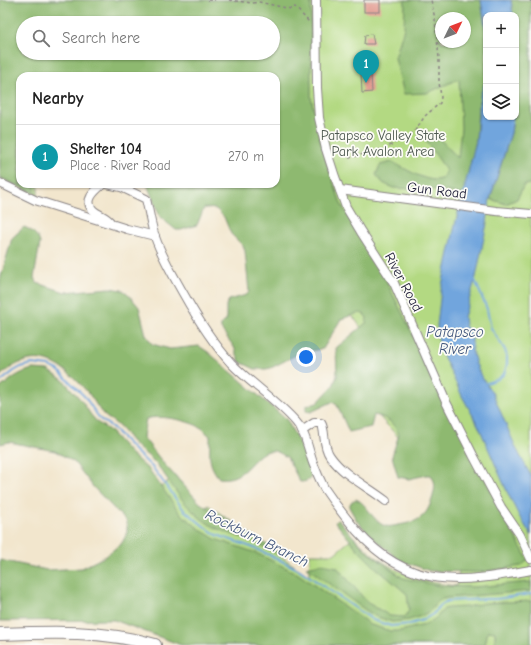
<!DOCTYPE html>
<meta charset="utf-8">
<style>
body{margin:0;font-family:"Comic Neue",sans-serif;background:#f6f6f6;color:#222}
.controls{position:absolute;right:12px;top:12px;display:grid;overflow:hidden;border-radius:8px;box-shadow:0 1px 3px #0004}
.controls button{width:36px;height:36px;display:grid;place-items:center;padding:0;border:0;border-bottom:1px solid #e0e0e0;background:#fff;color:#222;font:20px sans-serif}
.compass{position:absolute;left:435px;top:12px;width:36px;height:36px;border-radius:50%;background:#fff;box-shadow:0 1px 3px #0004;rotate:47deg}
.you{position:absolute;left:306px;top:357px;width:14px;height:14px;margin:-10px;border:3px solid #fff;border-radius:50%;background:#1a73e8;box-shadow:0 0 0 6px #1a73e833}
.badge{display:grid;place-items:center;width:26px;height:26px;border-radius:50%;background:#1f6fb2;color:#fff;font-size:13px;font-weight:700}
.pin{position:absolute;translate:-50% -33px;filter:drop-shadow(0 1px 2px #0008)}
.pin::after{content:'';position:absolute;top:21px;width:14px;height:12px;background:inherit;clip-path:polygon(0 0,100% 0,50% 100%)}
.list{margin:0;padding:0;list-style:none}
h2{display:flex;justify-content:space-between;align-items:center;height:52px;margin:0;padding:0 16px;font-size:17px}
h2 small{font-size:13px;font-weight:400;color:#767676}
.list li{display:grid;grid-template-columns:26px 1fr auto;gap:12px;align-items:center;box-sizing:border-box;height:64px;padding:0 16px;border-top:1px solid #e0e0e0}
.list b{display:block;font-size:15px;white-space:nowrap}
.list p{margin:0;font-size:13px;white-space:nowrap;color:#767676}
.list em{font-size:13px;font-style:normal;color:#767676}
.icon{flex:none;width:22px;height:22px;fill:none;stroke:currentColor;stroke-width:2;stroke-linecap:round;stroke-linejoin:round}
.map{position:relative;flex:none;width:531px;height:645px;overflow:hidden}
.search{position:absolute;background:#fff;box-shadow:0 1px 3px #0004;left:16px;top:16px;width:264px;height:44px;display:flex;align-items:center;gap:10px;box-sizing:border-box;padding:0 14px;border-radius:22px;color:#767676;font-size:15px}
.panel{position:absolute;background:#fff;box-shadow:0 1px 3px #0004;left:16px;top:72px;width:264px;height:116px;border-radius:12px}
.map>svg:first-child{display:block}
.green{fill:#b3d982;stroke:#6a7e5e;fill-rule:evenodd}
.forest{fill:#8eb970;stroke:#586e56;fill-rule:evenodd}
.water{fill:#71a5dd;stroke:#4a648c}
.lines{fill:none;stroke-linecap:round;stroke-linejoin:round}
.stream{stroke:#71a5dd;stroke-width:2}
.building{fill:#e1978c}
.minor-casing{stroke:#8a8484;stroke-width:10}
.highway-casing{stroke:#8a8484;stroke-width:14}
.path{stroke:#8a8484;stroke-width:1.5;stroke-dasharray:3 3;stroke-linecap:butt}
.minor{stroke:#fff;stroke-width:8}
.highway{stroke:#fff;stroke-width:12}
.labels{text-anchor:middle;stroke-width:3.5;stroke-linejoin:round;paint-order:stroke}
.park-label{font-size:14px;fill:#4e5950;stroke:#fdfcf7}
.street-label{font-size:14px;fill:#22223b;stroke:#fdfcf7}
.water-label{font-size:15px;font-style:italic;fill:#42567c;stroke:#fdfcf7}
</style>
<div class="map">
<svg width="531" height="645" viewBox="0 0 531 645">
<rect width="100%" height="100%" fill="#fdfcf7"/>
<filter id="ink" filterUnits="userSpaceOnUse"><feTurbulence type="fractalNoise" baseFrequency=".025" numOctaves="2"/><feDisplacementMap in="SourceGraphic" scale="8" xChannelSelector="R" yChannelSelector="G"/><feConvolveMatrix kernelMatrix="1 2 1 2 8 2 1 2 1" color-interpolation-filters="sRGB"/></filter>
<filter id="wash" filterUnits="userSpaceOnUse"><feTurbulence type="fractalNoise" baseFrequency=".012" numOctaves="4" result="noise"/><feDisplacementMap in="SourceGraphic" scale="16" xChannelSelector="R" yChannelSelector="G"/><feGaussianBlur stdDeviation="0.9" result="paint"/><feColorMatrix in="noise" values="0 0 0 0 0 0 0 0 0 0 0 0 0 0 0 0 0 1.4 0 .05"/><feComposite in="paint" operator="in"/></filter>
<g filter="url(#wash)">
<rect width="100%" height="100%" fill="#f2e6cd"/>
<path class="green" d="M 0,0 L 531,0 L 531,645 L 206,645 L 153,494 L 175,475 L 206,515 L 208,505 L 309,576 L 310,554 L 334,554 L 354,537 C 383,568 413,581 456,586 L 473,509 L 425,466 L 365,401 L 371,343 L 355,319 L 306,265 L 276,184 L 276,76 L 273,53 L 273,23 L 23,23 L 23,53 L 20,76 L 20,184 L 38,184 L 38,196 L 0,179 ZM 486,15 L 516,15 L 516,117 L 486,117 ZM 441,18 L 465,18 L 465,42 L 441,42 Z"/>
<g class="forest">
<path d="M 0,0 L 311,0 L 311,97 L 323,152 L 341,204 L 386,281 L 502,513 L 528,560 L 521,566 L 479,572 L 430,571 L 399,560 L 371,536 L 357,521 L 349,507 L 351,502 L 356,499 C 368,504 372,521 385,526 C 389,527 394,526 398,525 C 419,522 427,517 433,496 C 435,488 436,482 431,475 L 426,475 L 409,479 L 398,477 L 392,456 L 399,434 C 392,422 389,418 374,415 L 371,427 L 349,432 L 337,405 L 332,402 L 311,412 L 306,411 L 306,406 L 317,403 L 333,386 L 337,376 L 336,348 L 366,323 L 367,318 L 364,314 L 359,313 L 341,319 L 323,349 L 302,352 L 271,368 L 266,369 L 255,369 L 240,362 L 234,347 L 221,329 L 221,324 L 226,321 L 226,305 L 229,300 L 246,295 L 249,292 L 245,251 L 243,246 L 231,234 L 224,217 L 216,209 L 204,208 L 197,225 L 181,230 L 176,230 L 160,217 L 147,184 L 276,184 L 276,76 L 20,76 L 20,184 L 35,184 L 35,193 L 0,177 ZM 23,23 L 273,23 L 273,53 L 23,53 Z"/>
<path d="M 405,0 L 481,0 L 486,32 L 486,80 L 478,109 L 476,141 L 463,195 L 439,190 L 393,188 L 383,183 L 376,175 L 380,165 L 392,162 C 403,167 428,184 440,179 C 443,178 444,175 446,172 L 444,167 L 421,134 L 426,131 L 437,136 L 458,158 L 461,128 L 459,79 L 427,93 L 404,94 L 395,58 L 404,28 ZM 441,18 L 465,18 L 465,42 L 441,42 Z"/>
<path d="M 511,0 L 531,0 L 531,184 L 524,185 L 517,199 L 506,204 L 490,199 L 511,133 L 513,117 L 516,117 L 519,59 L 516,34 L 516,15 L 513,15 Z"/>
<path d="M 24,227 C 32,230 38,235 40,243 L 34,278 L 37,283 L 65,292 L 110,288 L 122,290 L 127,293 L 139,307 L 146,335 L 152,344 L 170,349 L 199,346 L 208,352 L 287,420 L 312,468 C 313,477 310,482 300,482 L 287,457 C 283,455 277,451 273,451 C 252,449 249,482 219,478 C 207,463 210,455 210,436 C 207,434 205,431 203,429 C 192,421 159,414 146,419 L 143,437 L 164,464 L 200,503 L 282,554 L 281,556 C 274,552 267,548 259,544 C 236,534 217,533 197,515 C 180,501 171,482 157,465 C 151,457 142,452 135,445 C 128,438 123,429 115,423 C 112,420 108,419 105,416 C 98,410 95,401 89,394 C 63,363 36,344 0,376 L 0,280 L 12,238 Z"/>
<path d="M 33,369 L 48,370 L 63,380 L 81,400 L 91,415 L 98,423 L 109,430 L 130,453 L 150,471 L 180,513 L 202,531 L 215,539 L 256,553 L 298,574 L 371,625 L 390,631 L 400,631 L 425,625 L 436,618 L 444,609 L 448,608 L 466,607 L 485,603 L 531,601 L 531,645 L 495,645 L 495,632 L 488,631 L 485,645 L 181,645 L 114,620 L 0,621 L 0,560 L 47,570 L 82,568 L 104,557 L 122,543 L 127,533 L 127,522 L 94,488 L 74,462 L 55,451 L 9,442 L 0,444 L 0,388 C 12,379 17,373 33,369 Z"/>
<path d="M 338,519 L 365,550 L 403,578 L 440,586 L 474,587 L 531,582 L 531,591 L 447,598 L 439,600 L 430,611 L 421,616 L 409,620 L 392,622 L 375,616 L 364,609 L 306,567 L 321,564 L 337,567 L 368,603 L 390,616 L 405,617 L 409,610 L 407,594 L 375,567 L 359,551 L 335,522 Z"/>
</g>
<g class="water">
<path d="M 481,0 L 511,0 L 513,15 L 486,15 L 486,32 Z"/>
<path d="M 486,80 L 486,117 L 513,117 L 511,133 L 490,199 L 487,223 L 476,277 L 464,317 L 465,326 L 470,331 L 472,337 L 472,350 L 476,364 L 481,376 L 493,394 L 516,448 L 531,476 L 531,535 L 519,516 L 509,496 L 478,425 L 462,396 L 440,349 L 438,337 L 437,326 L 441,290 L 455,225 L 476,141 L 480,96 Z"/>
</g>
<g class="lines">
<g class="stream">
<path d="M 474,278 L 487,309 L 491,328 L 505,350 L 507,357 L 507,365 L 504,374 L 498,379 L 484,384"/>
<path d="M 0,382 L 14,371 L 21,367 L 32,364 L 49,366 L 58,370 L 85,397 L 95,412 L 101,420 L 112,427 L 133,449 L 153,468 L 184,510 L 205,527 L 217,535 L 257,549 L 300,570 L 373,620 L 391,626 L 410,624 L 423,620 L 433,614 L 441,605 L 447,601 L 486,599 L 496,599 L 531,594"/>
</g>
</g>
<g id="blocks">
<g class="building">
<rect x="364" y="0" width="16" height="12"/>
<path d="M 372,34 L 374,44 L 364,44 L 365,35 Z"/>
<path d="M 361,73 L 371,73 L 372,92 L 362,93 Z"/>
</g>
</g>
</g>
<g filter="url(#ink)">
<use href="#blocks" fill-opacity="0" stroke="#8a8484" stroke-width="1"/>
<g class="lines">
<defs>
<g id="minor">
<path d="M 316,0 L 317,88 L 319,118 L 326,149 L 335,177 L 346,207 L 361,232 L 394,283 L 446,402 L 473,455 L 501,507 L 520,535 L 531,559"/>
<path d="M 0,183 L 35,200 L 127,229 L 155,236"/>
<path d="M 103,184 C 96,190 83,200 93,210 C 98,215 106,216 111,223"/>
<path d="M 107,184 L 121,187 L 146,199 C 149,211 151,225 155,237 C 162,257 173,275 183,293 C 197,318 212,342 231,363 C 251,384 276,399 296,422 C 306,433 308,449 313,463 C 316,471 320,480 324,488 C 334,503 345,517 357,531 C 409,590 460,583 531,570"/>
<path d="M 340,190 L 496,211 L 531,214"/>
<path d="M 302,431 L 314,423 L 321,423 C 326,430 322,445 330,456 C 344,476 367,486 386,501"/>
</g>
<path id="highway" d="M 0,634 C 51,632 105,630 155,645"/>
</defs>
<use href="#minor" class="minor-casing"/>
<use href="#highway" class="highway-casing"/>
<g class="path">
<path d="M 208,0 L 215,0"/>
<path d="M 229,0 L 252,3 L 259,2 L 291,9 L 295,7 L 309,22"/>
<path d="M 530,0 L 531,2"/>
<path d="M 349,158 L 386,148 L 414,132 L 425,116 L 440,103 L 441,97 L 439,82 L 439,58 L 435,19 L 431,0"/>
</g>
<use href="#minor" class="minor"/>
<use href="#highway" class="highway"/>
</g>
</g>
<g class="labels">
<g class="park-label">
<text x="383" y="140">Patapsco Valley State<tspan x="383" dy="16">Park Avalon Area</tspan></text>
</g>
<g class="street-label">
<text transform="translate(437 190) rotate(7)" y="5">Gun Road</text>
<text transform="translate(404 282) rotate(62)" y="5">River Road</text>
</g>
<g class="water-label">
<text x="455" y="337">Patapsco<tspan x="455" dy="17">River</tspan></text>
<text transform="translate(257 538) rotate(26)" y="5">Rockburn Branch</text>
</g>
</g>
</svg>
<div class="controls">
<button>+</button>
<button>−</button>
<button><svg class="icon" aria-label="layers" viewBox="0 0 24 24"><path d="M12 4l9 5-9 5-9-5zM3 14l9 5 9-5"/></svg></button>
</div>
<svg class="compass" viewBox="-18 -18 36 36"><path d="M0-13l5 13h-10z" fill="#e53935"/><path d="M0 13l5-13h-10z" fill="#767676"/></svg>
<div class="you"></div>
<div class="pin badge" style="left:366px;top:83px;background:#0f9aa8">1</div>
<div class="search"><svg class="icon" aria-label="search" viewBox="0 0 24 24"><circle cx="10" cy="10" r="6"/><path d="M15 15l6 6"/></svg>Search here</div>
<section class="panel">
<h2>Nearby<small></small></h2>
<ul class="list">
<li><span class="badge" style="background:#0f9aa8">1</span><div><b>Shelter 104</b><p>Place · River Road</p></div><em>270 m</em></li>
</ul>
</section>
</div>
